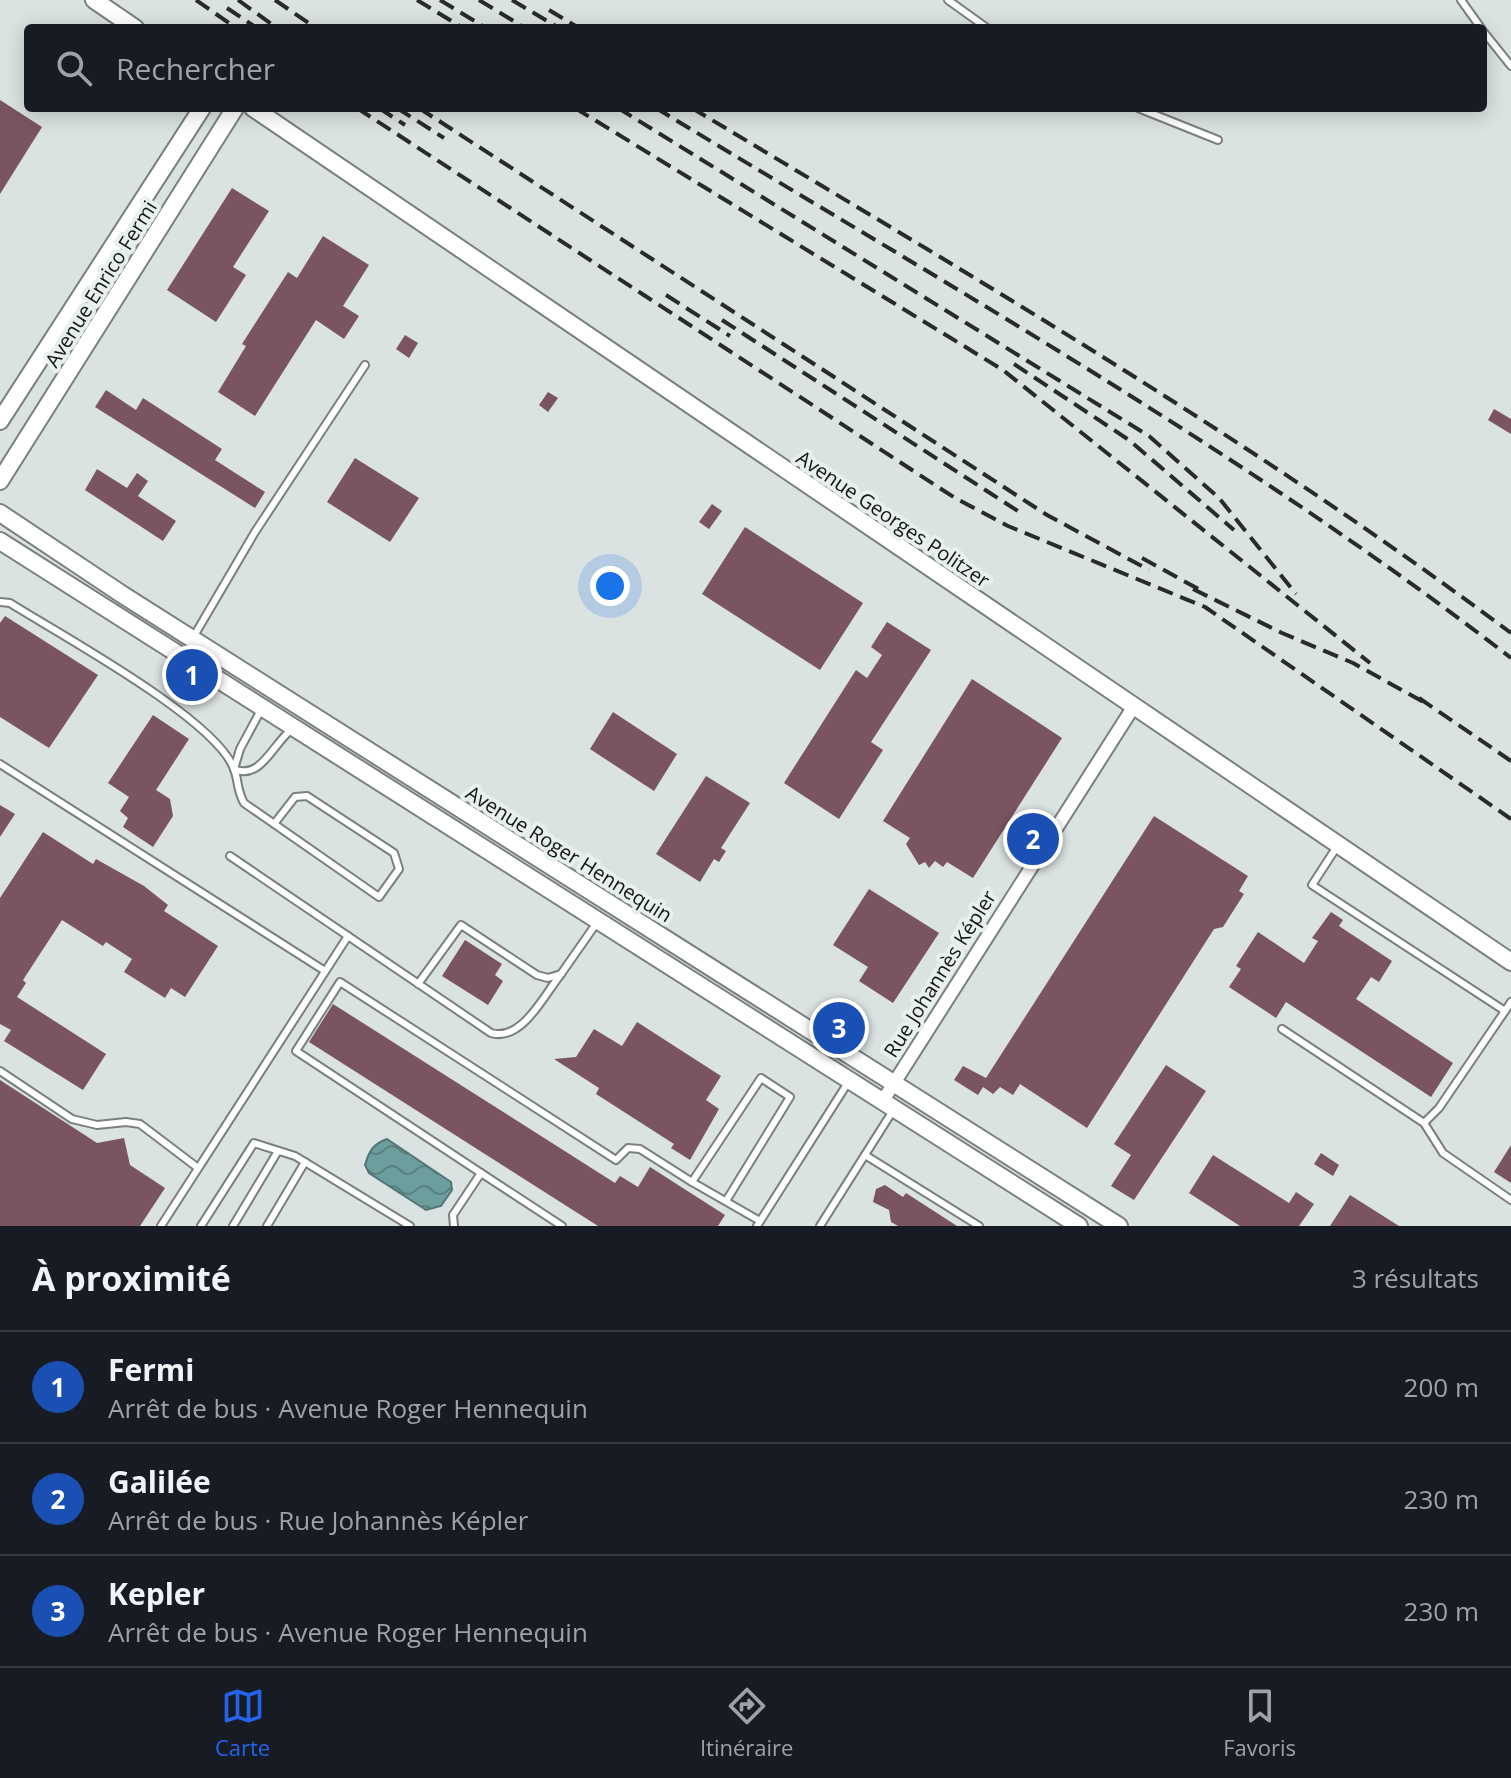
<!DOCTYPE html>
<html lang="fr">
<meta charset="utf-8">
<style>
body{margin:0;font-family:"Open Sans",sans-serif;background:#20242c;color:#f1f3f6}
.you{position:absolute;left:610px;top:586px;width:28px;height:28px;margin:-20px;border:6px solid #fff;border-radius:50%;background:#1a73e8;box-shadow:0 0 0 12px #1a73e833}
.badge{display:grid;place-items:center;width:52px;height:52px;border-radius:50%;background:#2563eb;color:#fff;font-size:26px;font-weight:700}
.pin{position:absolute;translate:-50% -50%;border:4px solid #fff;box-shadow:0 2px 8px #0006}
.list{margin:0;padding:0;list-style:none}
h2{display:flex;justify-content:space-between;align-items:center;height:104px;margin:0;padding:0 32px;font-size:34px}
h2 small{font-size:26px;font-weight:400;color:#9ea1a6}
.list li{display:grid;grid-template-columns:52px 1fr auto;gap:24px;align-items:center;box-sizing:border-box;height:112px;padding:0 32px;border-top:2px solid #363941}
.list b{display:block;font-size:30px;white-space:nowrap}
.list p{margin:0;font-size:26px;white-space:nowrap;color:#9ea1a6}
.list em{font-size:26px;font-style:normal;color:#9ea1a6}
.icon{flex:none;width:44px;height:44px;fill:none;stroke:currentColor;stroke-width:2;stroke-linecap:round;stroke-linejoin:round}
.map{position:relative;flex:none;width:1511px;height:1226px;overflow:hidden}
.search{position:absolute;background:#171b24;box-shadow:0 4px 20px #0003;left:24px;right:24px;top:24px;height:88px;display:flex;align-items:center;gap:20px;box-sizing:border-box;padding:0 28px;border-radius:8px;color:#9ea1a6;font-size:30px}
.sheet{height:440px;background:#171b24}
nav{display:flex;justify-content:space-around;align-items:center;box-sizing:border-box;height:112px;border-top:2px solid #363941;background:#171b24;font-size:22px;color:#9ea1a6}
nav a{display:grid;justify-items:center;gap:4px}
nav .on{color:#2563eb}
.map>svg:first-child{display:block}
.water{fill:url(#water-waves);stroke:#527575;stroke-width:2}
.building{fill:#7a545f}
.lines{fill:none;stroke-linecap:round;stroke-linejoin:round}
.service-casing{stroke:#79807f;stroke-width:10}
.minor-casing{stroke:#79807f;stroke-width:16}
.tertiary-casing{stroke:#79807f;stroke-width:20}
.service{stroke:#fff;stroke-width:6}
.minor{stroke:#fff;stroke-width:12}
.tertiary{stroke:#fff;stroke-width:16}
.rail{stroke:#292b2b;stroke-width:4;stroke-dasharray:16 8;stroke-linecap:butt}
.labels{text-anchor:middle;stroke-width:8;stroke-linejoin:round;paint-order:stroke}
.street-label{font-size:20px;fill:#141616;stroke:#e8efef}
</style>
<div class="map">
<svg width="1511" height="1226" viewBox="0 0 1511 1226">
<defs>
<pattern id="water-waves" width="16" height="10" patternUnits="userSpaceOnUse" patternTransform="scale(2)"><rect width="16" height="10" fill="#6d9e9e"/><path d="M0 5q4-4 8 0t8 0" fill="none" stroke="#588080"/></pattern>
</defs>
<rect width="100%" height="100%" fill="#dbe2e2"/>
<path class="water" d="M 387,1139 L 451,1182 L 452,1190 L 441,1206 L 426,1210 L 369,1173 L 365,1165 C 369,1151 373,1144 387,1139 Z"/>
<g class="building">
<path d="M 0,100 L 42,127 L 0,194 Z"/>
<path d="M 232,188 L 269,211 L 233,267 L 246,275 L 216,322 L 167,290 Z"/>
<path d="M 323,236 L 369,265 L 343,306 L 359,316 L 344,339 L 316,320 L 255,416 L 218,392 L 246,346 L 242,344 L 288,272 L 297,278 Z"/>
<path d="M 405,335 L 418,343 L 409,358 L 396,349 Z"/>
<path d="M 106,390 L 136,410 L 143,398 L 222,449 L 215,460 L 265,492 L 255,508 L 95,407 Z"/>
<path d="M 548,392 L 558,398 L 548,412 L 539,405 Z"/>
<path d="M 1494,409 L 1511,419 L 1511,434 L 1488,420 Z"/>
<path d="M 355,458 L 419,498 L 390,542 L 327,502 Z"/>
<path d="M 97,469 L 127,488 L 137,473 L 148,481 L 138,496 L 176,521 L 163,541 L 85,490 Z"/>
<path d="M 712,504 L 722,511 L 709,529 L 699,522 Z"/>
<path d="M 745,527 L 863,603 L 820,670 L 702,594 Z"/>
<path d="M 5,616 L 98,675 L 49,748 L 0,717 L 0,623 Z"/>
<path d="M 887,622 L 931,650 L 871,742 L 883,750 L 839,819 L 784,783 L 856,670 L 867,678 L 882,655 L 871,647 Z"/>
<path d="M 972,679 L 1062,738 L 973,878 L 947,862 L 943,867 L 935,861 L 929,868 L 925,862 L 919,865 L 906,844 L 910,838 L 883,821 Z"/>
<path d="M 613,712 L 677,754 L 654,791 L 590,749 Z"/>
<path d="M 153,715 L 189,739 L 156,790 L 170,799 L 173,816 L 153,847 L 123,827 L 128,818 L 120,811 L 129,797 L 108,783 Z"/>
<path d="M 706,776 L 750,803 L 721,848 L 726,851 L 719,862 L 714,859 L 700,882 L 656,854 Z"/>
<path d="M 0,805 L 15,814 L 0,837 Z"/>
<path d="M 1154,816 L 1248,876 L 1239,891 L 1244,894 L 1223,927 L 1214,929 L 1087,1128 L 1020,1084 L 1013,1095 L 1000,1087 L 993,1094 L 983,1087 L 978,1095 L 954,1080 L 963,1066 L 986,1078 Z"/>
<path d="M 43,832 L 93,864 L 96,859 L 144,886 L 168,905 L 164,911 L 218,946 L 185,997 L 171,988 L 165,998 L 124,972 L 132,959 L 106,942 L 103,946 L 62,920 L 23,980 L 26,983 L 17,997 L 106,1054 L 83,1090 L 4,1041 L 11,1030 L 0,1024 L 0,898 Z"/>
<path d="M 869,889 L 939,933 L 893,1003 L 859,981 L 868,967 L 833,945 Z"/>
<path d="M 1331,912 L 1343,920 L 1339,926 L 1392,961 L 1379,982 L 1371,977 L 1356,999 L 1453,1063 L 1431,1097 L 1286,1002 L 1276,1018 L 1229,987 L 1241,969 L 1236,966 L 1258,932 L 1304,963 L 1318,941 L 1312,938 Z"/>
<path d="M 465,940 L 502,964 L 495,975 L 503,981 L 488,1005 L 442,976 Z"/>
<path d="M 333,1004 L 615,1183 L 620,1176 L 638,1187 L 650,1167 L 725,1215 L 718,1226 L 598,1226 L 309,1042 Z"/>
<path d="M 637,1022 L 721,1076 L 706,1100 L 719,1109 L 690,1160 L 671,1148 L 674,1144 L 596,1094 L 599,1088 L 554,1059 L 576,1057 L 594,1029 L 622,1046 Z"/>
<path d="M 1166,1065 L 1206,1091 L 1134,1200 L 1111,1186 L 1131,1155 L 1114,1144 Z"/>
<path d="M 0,1080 L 97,1143 L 124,1138 L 130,1165 L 165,1188 L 140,1226 L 0,1226 Z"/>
<path d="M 1511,1145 L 1511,1183 L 1494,1172 Z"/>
<path d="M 1321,1153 L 1339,1165 L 1333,1176 L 1314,1164 Z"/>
<path d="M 1213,1155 L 1289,1203 L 1296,1192 L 1314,1204 L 1299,1226 L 1240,1226 L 1189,1193 Z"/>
<path d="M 885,1185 L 903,1197 L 906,1193 L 957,1226 L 898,1226 L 891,1222 L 889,1210 L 873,1202 L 876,1189 Z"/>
<path d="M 1350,1195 L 1399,1226 L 1330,1226 Z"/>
</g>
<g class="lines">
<defs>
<g id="service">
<path d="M 948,0 L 987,28"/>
<path d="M 1461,0 L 1481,28"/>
<path d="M 1483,31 L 1511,66"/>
<path d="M 1138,108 L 1218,140"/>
<path d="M 0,602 L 10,603 C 59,634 216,719 234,769 C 239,781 236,788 244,803 L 379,897 L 399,869 L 394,853 L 307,796 L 295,797 L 274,824"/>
<path d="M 194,636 L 255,532 L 365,365"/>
<path d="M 261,710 L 240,749 L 234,769 C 260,781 273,744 291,730"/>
<path d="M 0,764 L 325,971"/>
<path d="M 1338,845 L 1312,885 L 1505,1011 L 1511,1002"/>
<path d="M 230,856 L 491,1033 C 522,1042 544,995 561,974 L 548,978 L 537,975 L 461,925 L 418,984"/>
<path d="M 561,974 L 598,921"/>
<path d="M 1282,1029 L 1424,1123 L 1443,1153 L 1511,1200"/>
<path d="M 0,1071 L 72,1119 L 97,1125 L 126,1122 L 140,1124 L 198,1168"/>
<path d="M 1424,1123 L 1439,1108 L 1505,1011"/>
<path d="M 865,1155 L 979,1226"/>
<path d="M 481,1173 L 562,1226"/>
<path d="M 726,1201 L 790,1097 L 761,1078 L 692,1182 L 760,1221"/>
<path d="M 161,1226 L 348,936"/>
<path d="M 201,1226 L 254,1143 L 295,1156 L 410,1226"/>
<path d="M 233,1226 L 278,1151"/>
<path d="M 267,1226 L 305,1162"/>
<path d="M 454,1226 L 453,1215 L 481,1173 L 296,1051 L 340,982 L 616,1160 L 628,1148 L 640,1149 L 692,1182"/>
<path d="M 757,1226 L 849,1081"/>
<path d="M 820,1226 L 894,1109"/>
</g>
<path id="minor" d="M 882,1102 L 1134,706"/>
<g id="tertiary">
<path d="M 94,0 L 135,28"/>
<path d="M 253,108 L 1511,962"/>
<path d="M 0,421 L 202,108"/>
<path d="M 0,481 L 235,108"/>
<path d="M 0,513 L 123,595 L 1119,1226"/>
<path d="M 0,541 L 1079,1226"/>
</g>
</defs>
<use href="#service" class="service-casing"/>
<use href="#minor" class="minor-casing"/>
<use href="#tertiary" class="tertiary-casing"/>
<use href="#service" class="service"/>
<use href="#minor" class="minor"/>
<use href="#tertiary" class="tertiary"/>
<g class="rail">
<path d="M 196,0 L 236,28"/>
<path d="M 238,0 L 277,28"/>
<path d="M 275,0 L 316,28"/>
<path d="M 417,0 L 463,28"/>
<path d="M 440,0 L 486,28"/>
<path d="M 479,0 L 525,28"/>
<path d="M 512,0 L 559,28"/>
<path d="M 227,8 L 257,28"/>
<path d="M 549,10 L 579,28"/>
<path d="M 357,108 L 955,498 L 1008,526 L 1205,607 L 1511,819"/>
<path d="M 379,108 L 405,125"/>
<path d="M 397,108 L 444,138"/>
<path d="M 419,108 L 1047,515 L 1149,570"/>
<path d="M 575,108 L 1003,370 L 1370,663"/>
<path d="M 618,108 L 1149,436 L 1219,498 L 1296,594"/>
<path d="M 656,108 C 945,284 1243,451 1511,658"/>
<path d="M 692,108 C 970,275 1251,439 1511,633"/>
<path d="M 666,295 L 730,336"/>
<path d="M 722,320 L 1024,515"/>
<path d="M 1014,364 L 1129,440 L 1234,530"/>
<path d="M 1142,558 L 1202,591"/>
<path d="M 1193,589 L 1282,633 L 1353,663 L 1427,704"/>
<path d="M 1419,698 L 1511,761"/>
</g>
</g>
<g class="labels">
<g class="street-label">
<text transform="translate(101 284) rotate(-58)" y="7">Avenue Enrico Fermi</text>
<text transform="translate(893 519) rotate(34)" y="7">Avenue Georges Politzer</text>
<text transform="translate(569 854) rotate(32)" y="7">Avenue Roger Hennequin</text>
<text transform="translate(940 974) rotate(-58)" y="7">Rue Johannès Képler</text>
</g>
</g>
</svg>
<div class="you"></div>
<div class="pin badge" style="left:192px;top:675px;background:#1a4fb4">1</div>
<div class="pin badge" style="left:1033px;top:839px;background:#1a4fb4">2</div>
<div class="pin badge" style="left:839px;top:1028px;background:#1a4fb4">3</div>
<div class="search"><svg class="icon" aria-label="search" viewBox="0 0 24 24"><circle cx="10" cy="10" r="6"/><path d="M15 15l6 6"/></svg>Rechercher</div>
</div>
<section class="sheet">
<h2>À proximité<small>3 résultats</small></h2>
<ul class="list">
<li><span class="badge" style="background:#1a4fb4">1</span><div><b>Fermi</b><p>Arrêt de bus · Avenue Roger Hennequin</p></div><em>200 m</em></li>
<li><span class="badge" style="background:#1a4fb4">2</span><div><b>Galilée</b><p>Arrêt de bus · Rue Johannès Képler</p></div><em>230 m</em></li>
<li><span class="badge" style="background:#1a4fb4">3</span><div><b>Kepler</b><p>Arrêt de bus · Avenue Roger Hennequin</p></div><em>230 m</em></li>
</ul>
</section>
<nav>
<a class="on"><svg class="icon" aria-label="map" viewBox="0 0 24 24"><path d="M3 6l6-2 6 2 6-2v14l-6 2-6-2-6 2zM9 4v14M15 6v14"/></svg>Carte</a>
<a><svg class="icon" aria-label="directions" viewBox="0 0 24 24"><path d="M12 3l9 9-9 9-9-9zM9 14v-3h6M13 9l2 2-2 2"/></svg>Itinéraire</a>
<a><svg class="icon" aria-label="saved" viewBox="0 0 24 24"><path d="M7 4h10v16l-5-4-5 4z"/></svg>Favoris</a>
</nav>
